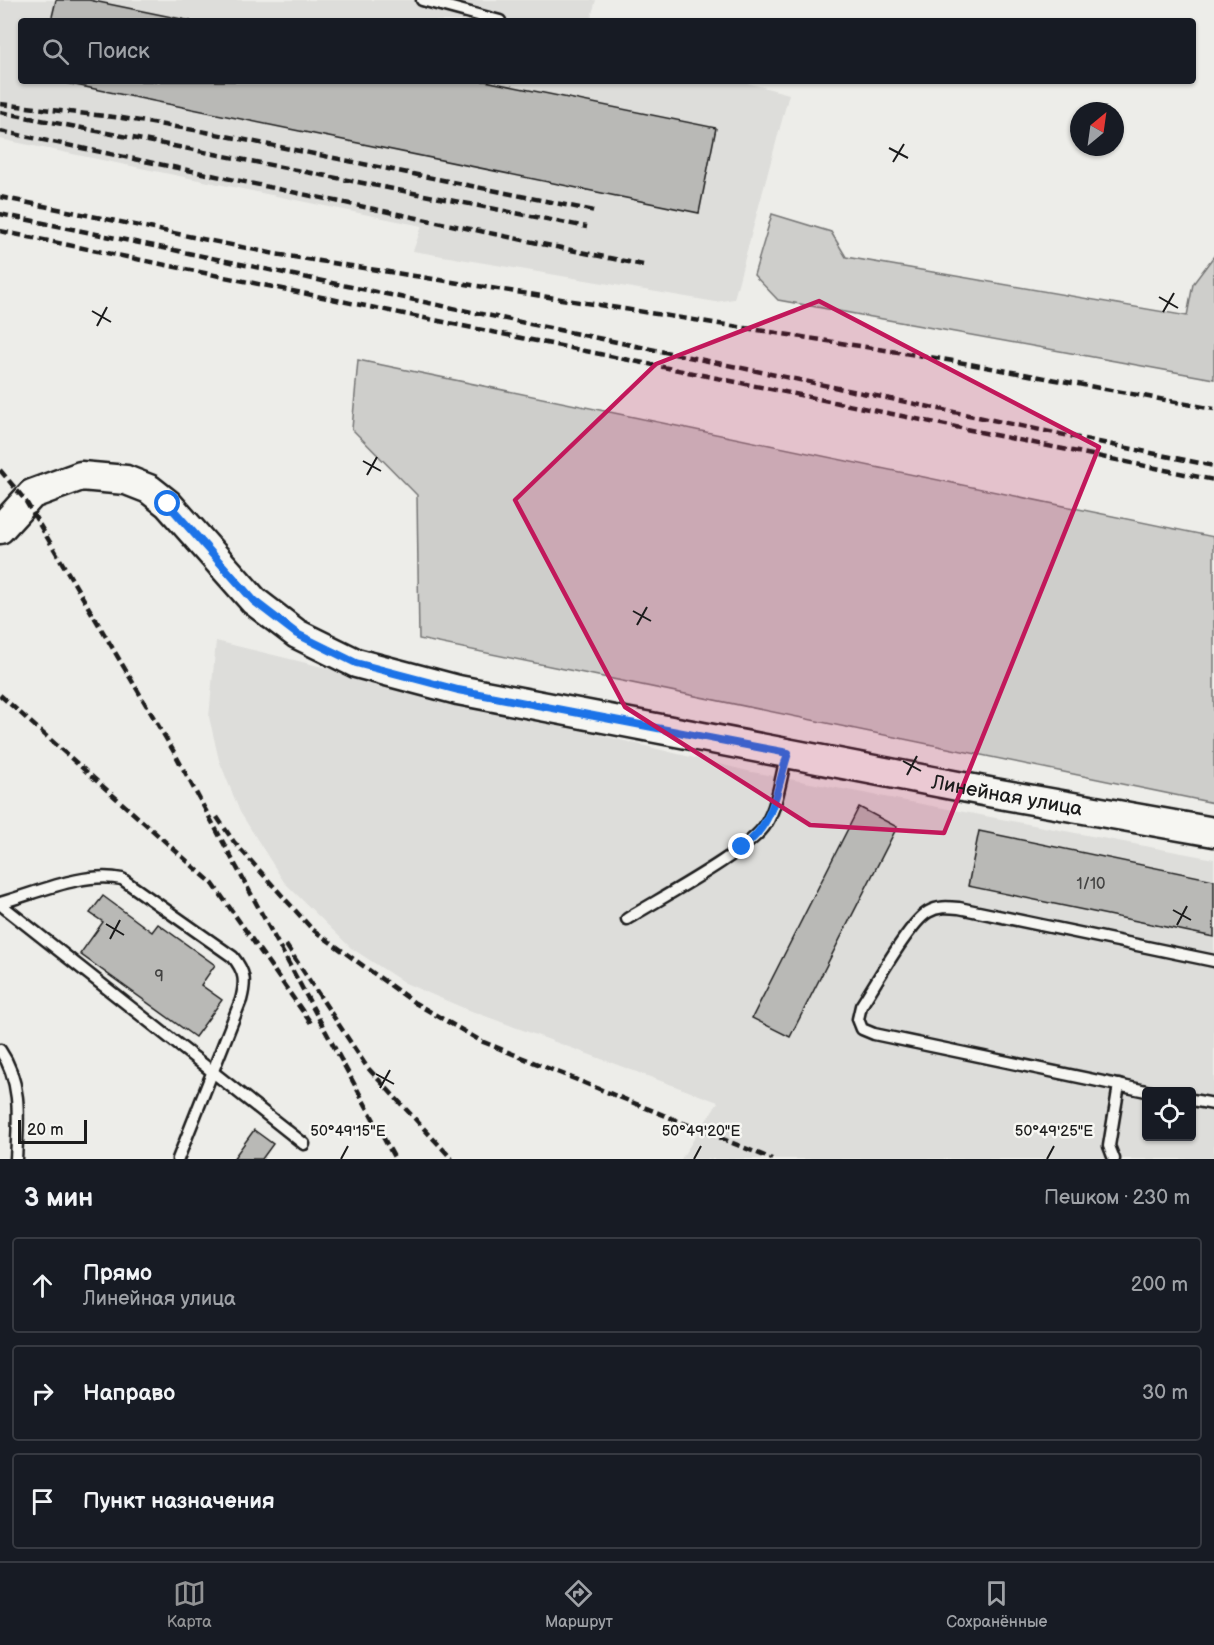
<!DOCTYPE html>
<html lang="ru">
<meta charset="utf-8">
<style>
body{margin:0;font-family:"Balsamiq Sans",sans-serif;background:#20242c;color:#f1f3f6}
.controls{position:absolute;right:18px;bottom:18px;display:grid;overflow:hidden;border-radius:6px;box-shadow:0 2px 4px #0004}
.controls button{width:54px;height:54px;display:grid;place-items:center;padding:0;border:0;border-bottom:2px solid #363941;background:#171b24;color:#f1f3f6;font:30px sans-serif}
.compass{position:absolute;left:1070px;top:102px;width:54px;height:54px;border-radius:50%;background:#171b24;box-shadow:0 2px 4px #0004;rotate:29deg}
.scale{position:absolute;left:18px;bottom:15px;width:69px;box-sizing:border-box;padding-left:6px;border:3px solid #1c1c1c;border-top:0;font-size:16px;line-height:21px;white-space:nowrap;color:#1c1c1c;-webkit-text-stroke:4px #f6f6f2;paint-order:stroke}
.stop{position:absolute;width:18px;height:18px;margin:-14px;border:4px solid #1a73e8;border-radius:50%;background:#fff}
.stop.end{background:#1a73e8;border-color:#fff;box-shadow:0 2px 6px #0008}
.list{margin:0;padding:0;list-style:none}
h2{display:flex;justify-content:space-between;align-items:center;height:78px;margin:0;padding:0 24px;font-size:26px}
h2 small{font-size:20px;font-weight:400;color:#9ea1a6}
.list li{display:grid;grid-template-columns:39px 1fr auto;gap:18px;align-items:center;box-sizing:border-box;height:96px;margin:0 12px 12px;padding:0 12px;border:2px solid #363941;border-radius:6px}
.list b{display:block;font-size:22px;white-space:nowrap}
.list p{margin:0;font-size:20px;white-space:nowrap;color:#9ea1a6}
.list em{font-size:20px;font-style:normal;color:#9ea1a6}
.icon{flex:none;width:33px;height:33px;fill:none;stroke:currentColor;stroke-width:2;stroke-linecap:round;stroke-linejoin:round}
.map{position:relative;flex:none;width:1214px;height:1159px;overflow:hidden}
.search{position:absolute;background:#171b24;box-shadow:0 2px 4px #0004;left:18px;right:18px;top:18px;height:66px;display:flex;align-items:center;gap:15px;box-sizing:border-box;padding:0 21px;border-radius:6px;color:#9ea1a6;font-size:22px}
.sheet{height:402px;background:#171b24}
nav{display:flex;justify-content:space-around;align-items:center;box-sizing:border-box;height:84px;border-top:2px solid #363941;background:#171b24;font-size:16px;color:#9ea1a6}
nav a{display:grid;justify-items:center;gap:3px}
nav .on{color:#919294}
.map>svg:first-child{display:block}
.built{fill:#ddddda;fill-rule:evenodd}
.green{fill:#cececb;stroke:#757574;stroke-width:1.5}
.building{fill:#b9b9b6;stroke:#1c1c1c;stroke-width:1.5}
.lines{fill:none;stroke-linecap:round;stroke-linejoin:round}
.lane-casing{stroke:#1c1c1c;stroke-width:15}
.secondary-casing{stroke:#1c1c1c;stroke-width:33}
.lane{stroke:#f6f6f2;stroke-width:10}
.secondary{stroke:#f6f6f2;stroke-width:28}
.rail{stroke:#1c1c1c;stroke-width:4.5;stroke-dasharray:9 4.5;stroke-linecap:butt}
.route{stroke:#1a73e8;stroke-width:8}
.marked{fill:#c2185b;fill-opacity:0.2;stroke:#c2185b;stroke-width:4.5;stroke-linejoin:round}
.ticks{fill:none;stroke:#1c1c1c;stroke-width:2}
.labels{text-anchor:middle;stroke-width:5;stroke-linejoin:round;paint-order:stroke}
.number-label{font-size:16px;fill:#434342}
.street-label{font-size:20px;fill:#1c1c1c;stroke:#f6f6f2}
.ticks-label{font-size:15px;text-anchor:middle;fill:#1c1c1c;stroke:#f6f6f2;stroke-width:5;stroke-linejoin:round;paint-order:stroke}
</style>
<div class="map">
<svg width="1214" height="1159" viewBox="0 0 1214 1159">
<rect width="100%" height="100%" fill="#edede9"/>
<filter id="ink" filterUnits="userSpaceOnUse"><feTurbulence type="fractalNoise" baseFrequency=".0167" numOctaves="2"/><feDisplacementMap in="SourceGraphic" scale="12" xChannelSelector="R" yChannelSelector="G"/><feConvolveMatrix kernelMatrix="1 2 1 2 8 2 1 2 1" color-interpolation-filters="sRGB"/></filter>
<g filter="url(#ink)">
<g class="built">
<path d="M 0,0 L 596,0 L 590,21 L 21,21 L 21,81 L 740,81 L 789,94 L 734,299 L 716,302 L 413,251 L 422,226 L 0,139 Z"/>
<path d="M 216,641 L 752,772 L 1214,859 L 1214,1159 L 681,1159 L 718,1102 L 466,1009 L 405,983 L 351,948 L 284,882 L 240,812 L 219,760 L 209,717 ZM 1146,1092 L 1192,1092 L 1192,1136 L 1146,1136 Z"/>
</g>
<g class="green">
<path d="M 772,214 L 831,232 L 846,257 L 1187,316 L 1193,284 L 1214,256 L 1214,379 L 778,300 L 754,275 Z"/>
<path d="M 358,360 L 1214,537 L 1214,803 L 419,639 L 417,495 L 352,429 Z"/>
</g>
<g class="building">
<path d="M 56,0 L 89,0 L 191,21 L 51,21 Z"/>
<path d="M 56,81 L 485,81 L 716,128 L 699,213 Z"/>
<path d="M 859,807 L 897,827 L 790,1037 L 752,1018 Z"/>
<path d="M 979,831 L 1214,880 L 1214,937 L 968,886 Z"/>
<path d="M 103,896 L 152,932 L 158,924 L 215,965 L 201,985 L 222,1000 L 195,1037 L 80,954 L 103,922 L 90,913 Z"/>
<path d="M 254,1130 L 273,1144 L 262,1159 L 233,1159 Z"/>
</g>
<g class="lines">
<defs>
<g id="lane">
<path d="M 422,0 L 500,21"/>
<path d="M 0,903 C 37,893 83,871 122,879 L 233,957 C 245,972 246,981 241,1000 L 178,1159"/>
<path d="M 0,904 L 304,1144"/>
<path d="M 627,919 C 657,900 751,850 766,824 C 778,805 781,775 787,754"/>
<path d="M 0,1050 C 23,1083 18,1121 16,1159"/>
<path d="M 1151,1092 L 874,1034 L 862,1029 L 858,1019 L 861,1006 C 875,985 909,923 928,912 C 938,906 948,907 959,908 L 1214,961"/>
<path d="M 1192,1100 L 1214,1104"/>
<path d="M 1114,1159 L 1109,1146 L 1119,1085"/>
</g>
<g id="secondary">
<path id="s1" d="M 0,529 L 32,494 L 81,476 L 126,480 L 149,489 L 168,504 L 254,601 L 297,634 L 356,663 L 458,690 L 994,793 L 1214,832"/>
</g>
</defs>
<use href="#lane" class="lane-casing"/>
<use href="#secondary" class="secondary-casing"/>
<use href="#lane" class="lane"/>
<use href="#secondary" class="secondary"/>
<g class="rail">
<path d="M 0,104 L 122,118 L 206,132 L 595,211"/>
<path d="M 0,112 L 587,227"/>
<path d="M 0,131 L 643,265"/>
<path d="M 0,197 L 275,254 L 942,359 L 1214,409"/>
<path d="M 0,214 L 1214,466"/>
<path d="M 0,231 L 1214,480"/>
<path d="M 0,470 L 25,500 L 174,752 L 395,1159"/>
<path d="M 0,695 L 213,884 L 313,1026"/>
<path d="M 217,817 L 234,842 L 312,929 L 415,1003 L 481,1041 L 772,1159"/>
<path d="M 286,945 L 367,1067 L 452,1159"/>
</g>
</g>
</g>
<g class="lines" filter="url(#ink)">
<path class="route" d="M 168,504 L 254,601 L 297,634 L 356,663 L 458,690 L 788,753 C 777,788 774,826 742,847"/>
</g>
<path class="marked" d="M 819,301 L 1099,447 L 944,833 L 810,825 L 625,707 L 515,500 L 656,364 Z"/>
<path class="ticks" d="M 889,148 L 908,158M 893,162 L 904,144M 1159,297 L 1178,308M 92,311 L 111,322M 1163,312 L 1174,293M 97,326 L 107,307M 363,461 L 381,471M 367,475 L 377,457M 633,611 L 651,621M 637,625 L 647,607M 903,761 L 921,771M 907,775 L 917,756M 1173,910 L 1191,920M 106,924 L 124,935M 1177,925 L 1187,906M 110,939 L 120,920M 376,1074 L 394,1084M 380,1088 L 390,1070M 341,1159 L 348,1146M 694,1159 L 701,1146M 1047,1159 L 1054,1146"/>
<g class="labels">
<g class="number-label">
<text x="1091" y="889">1/10</text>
<text x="159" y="981">9</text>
</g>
<g class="street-label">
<text dy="7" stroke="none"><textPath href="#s1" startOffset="1108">Линейная улица</textPath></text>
</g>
</g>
<g class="ticks-label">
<text x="348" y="1136">50°49'15"E</text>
<text x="701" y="1136">50°49'20"E</text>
<text x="1054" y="1136">50°49'25"E</text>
</g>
</svg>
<div class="controls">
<button><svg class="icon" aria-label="locate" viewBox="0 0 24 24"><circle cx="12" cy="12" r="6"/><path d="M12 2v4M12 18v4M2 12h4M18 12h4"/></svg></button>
</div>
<svg class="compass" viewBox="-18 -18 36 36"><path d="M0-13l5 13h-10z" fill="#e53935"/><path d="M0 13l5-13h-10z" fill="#9ea1a6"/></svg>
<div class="scale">20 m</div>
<div class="stop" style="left:168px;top:504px"></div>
<div class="stop end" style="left:742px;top:847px"></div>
<div class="search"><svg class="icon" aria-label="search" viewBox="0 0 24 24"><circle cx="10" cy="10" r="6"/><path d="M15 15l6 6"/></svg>Поиск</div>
</div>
<section class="sheet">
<h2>3 мин<small>Пешком · 230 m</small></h2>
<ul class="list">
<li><svg class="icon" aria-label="ahead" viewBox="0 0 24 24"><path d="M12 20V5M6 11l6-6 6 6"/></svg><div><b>Прямо</b><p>Линейная улица</p></div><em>200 m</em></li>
<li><svg class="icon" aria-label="right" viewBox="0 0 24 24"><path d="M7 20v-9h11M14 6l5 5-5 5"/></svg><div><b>Направо</b></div><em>30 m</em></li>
<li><svg class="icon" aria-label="arrive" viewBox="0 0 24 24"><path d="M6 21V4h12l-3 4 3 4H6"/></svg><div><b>Пункт назначения</b></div></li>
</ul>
</section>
<nav>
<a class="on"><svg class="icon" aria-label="map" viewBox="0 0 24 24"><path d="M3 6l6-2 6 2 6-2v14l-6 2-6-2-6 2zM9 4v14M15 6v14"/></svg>Карта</a>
<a><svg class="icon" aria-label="directions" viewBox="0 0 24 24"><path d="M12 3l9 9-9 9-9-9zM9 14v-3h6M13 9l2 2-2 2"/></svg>Маршрут</a>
<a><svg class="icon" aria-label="saved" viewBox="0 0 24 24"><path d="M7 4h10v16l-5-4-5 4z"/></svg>Сохранённые</a>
</nav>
